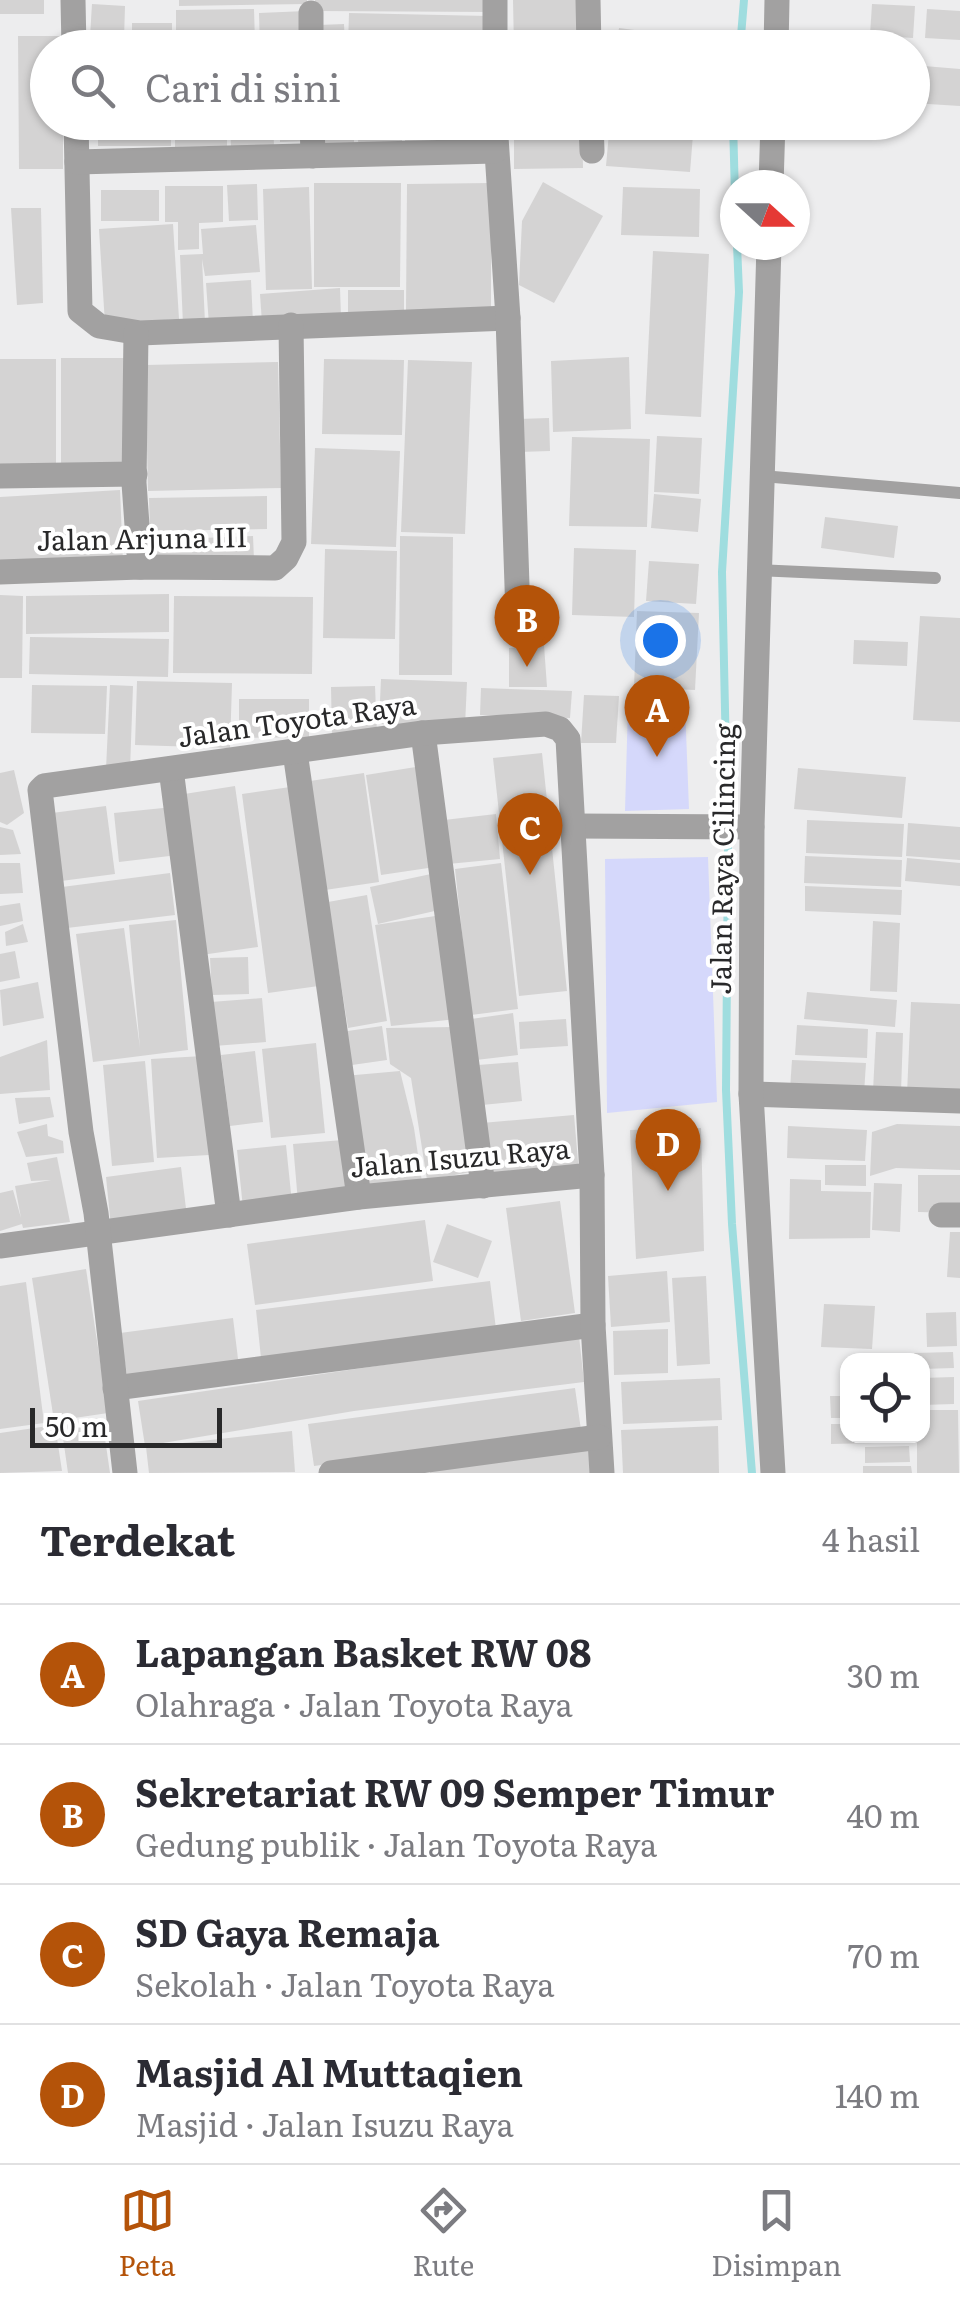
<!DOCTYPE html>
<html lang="id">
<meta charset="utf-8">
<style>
body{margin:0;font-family:Literata,serif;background:#f2f2f3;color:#2b2b33}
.controls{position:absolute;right:30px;bottom:30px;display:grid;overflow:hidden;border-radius:20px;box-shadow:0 2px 8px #0004}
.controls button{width:90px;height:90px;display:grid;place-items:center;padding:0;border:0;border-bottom:2px solid #e1e1e2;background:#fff;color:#2b2b33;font:50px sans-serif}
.compass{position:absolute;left:720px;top:170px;width:90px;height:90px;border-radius:50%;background:#fff;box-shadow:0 2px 8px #0004;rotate:111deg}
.scale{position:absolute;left:30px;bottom:25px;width:192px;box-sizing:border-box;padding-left:10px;border:5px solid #29292a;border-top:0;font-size:28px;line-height:35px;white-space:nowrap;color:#29292a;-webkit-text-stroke:8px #fff;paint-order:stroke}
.you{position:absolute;left:660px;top:640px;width:35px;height:35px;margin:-25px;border:8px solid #fff;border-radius:50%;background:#1a73e8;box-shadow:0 0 0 15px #1a73e833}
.badge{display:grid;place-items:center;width:65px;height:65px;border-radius:50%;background:#b45309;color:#fff;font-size:32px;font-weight:700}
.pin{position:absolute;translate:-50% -82px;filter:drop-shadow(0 2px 5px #0008)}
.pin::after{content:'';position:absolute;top:52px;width:35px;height:30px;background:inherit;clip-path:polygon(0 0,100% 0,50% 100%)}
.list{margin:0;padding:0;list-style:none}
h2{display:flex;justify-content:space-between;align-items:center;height:130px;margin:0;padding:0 40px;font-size:42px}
h2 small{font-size:32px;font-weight:400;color:#7c7c81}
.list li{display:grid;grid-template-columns:65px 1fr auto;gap:30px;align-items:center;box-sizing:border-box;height:140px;padding:0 40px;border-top:2px solid #e1e1e2}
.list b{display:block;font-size:38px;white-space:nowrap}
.list p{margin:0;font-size:32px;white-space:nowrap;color:#7c7c81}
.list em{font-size:32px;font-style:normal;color:#7c7c81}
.icon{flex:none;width:55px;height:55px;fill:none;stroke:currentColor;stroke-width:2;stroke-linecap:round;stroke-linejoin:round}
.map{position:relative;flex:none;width:960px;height:1473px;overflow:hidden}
.search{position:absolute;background:#fff;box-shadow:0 2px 8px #0004;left:30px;right:30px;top:30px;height:110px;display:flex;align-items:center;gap:25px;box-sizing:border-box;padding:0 35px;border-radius:55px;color:#7c7c81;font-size:38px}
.sheet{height:690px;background:#fff}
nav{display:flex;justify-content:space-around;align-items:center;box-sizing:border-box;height:140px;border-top:2px solid #e1e1e2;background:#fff;font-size:28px;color:#7c7c81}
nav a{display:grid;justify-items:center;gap:5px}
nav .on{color:#b45309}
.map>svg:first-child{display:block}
.green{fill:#d5d8fb}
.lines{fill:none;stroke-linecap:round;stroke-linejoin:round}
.stream{stroke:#9fdddf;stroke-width:8}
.building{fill:#d4d3d3}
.service{stroke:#a2a1a1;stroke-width:12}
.minor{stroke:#a2a1a1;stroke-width:25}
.tertiary{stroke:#a2a1a1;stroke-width:25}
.labels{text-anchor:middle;stroke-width:8;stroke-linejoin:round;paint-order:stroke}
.street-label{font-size:28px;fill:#29292a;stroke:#fff}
</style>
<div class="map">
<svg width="960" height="1473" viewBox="0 0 960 1473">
<rect width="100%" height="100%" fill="#ededee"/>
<g class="green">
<path d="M 628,705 L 685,705 L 689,809 L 625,811 Z"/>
<path d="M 708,857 L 717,1102 L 607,1113 L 605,859 Z"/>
</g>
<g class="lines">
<g class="stream">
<path d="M 740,48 L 744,0"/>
<path d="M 733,122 L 735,196"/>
<path d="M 737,245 L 739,292 L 722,572 L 728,847 L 726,1090 L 732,1224 L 752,1473"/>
</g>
</g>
<g class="building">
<rect x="0" y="0" width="44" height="14"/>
<path d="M 179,0 L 307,0 L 307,4 L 179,6 Z"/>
<path d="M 315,0 L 492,0 L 492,12 L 315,11 Z"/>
<path d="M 513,0 L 582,0 L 582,48 L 514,48 Z"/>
<path d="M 92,4 L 125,6 L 124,38 L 90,37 Z"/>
<path d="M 872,4 L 915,6 L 913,38 L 870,35 Z"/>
<path d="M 254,9 L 255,43 L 176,44 L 176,10 Z"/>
<path d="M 927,9 L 960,11 L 960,40 L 925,38 Z"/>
<path d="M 306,11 L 308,47 L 260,48 L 259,13 Z"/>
<path d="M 349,13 L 488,16 L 492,48 L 348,45 Z"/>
<rect x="132" y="23" width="40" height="25"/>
<path d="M 344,24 L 345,48 L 319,48 L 319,25 Z"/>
<path d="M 619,28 L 703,39 L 702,48 L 616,48 Z"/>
<path d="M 18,36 L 63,36 L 63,48 L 48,48 L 48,122 L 63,122 L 63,169 L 19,169 Z"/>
<path d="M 912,65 L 960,69 L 960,106 L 912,103 Z"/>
<rect x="98" y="122" width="73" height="24"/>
<path d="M 175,122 L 227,122 L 227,146 L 175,147 Z"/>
<path d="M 230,122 L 273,122 L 274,146 L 231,147 Z"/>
<path d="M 280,122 L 310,122 L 311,141 L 280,142 Z"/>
<path d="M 321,122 L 354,122 L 354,143 L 321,145 Z"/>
<path d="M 359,122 L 402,122 L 402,142 L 358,142 Z"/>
<rect x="405" y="122" width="30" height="20"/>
<path d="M 441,122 L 493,122 L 492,142 L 440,141 Z"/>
<path d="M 514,122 L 582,122 L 583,168 L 514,169 Z"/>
<path d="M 610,122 L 694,122 L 690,172 L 606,166 Z"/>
<path d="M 543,182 L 603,216 L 554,303 L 519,285 L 522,221 Z"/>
<path d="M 314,183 L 401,183 L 400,287 L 314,287 Z"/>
<path d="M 491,183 L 491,311 L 406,311 L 407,184 Z"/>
<path d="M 257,184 L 258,220 L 229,221 L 227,185 Z"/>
<path d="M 165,186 L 223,186 L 223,222 L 199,223 L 199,249 L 178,250 L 178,222 L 165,222 Z"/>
<path d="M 309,187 L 312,289 L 266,290 L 263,189 Z"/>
<path d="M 623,187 L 700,189 L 699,237 L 621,235 Z"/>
<rect x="101" y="190" width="58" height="31"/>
<path d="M 11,208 L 41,208 L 43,303 L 17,305 Z"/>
<path d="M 173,224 L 179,319 L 105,324 L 99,229 Z"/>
<path d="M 256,225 L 260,272 L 205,276 L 202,259 L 205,323 L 183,325 L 180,255 L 203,254 L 201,229 Z"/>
<path d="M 653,251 L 709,254 L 701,417 L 645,414 Z"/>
<path d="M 251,280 L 253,323 L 209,325 L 206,283 Z"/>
<path d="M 340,288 L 341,318 L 262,323 L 260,294 Z"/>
<path d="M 348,290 L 404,290 L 404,315 L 348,316 Z"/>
<path d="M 629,357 L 631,429 L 553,432 L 551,361 Z"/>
<path d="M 61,358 L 125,358 L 126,468 L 61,469 Z"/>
<path d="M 0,359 L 56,359 L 56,469 L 0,470 Z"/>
<path d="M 324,359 L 404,360 L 402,435 L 322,434 Z"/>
<path d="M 408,360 L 472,362 L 465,534 L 401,532 Z"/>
<path d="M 278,362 L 281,488 L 148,491 L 145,365 Z"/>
<path d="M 549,418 L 550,451 L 519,452 L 518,419 Z"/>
<path d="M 657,436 L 702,438 L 699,494 L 654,492 Z"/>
<path d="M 572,437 L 650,439 L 647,527 L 569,526 Z"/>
<path d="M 315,448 L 400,451 L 396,547 L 311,544 Z"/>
<path d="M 120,490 L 123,562 L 0,569 L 0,497 Z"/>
<path d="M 654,494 L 701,499 L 698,532 L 651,528 Z"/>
<path d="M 267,496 L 267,529 L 150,531 L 149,498 Z"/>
<path d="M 825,517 L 898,526 L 894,558 L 821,548 Z"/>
<path d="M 253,536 L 254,560 L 151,564 L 150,540 Z"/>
<path d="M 400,536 L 453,537 L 452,675 L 399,675 Z"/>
<path d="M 574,548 L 636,550 L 634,617 L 572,615 Z"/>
<path d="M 325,549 L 397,551 L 395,639 L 323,638 Z"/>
<path d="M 649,561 L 699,564 L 696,604 L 646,601 Z"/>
<path d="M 169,594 L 169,632 L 26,634 L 26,596 Z"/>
<path d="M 0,595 L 23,596 L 22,678 L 0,678 Z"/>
<path d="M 174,596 L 313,597 L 312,674 L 173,673 Z"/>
<path d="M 637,611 L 699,613 L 695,690 L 634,687 Z"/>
<path d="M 920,616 L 960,618 L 960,722 L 913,720 Z"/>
<path d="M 30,637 L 169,639 L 168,677 L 29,674 Z"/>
<path d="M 854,640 L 908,642 L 907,666 L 853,664 Z"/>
<path d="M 544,645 L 547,687 L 509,687 L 509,648 Z"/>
<path d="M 381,679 L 467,682 L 465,726 L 379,724 Z"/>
<path d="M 137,681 L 232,683 L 230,748 L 135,745 Z"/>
<path d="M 32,685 L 107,686 L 105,734 L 31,733 Z"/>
<path d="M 110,685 L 133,686 L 130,770 L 106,769 Z"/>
<path d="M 375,686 L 377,735 L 332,737 L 331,687 Z"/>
<path d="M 481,688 L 572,691 L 570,718 L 480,715 Z"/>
<path d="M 584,695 L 619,696 L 616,743 L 581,743 Z"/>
<path d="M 239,699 L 309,699 L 309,737 L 239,738 Z"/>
<path d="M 542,753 L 567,991 L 519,996 L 493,758 Z"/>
<path d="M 422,766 L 435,867 L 381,875 L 366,775 Z"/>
<path d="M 798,768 L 906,777 L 902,818 L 794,809 Z"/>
<path d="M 14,770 L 24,813 L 7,825 L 0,822 L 0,773 Z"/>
<path d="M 364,773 L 379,882 L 325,890 L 310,781 Z"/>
<path d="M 235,786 L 258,947 L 201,955 L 178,795 Z"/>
<path d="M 297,786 L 326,985 L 268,993 L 242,794 Z"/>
<path d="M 106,806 L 115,874 L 61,881 L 52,813 Z"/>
<path d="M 173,807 L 178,855 L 119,862 L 114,813 Z"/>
<path d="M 496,814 L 500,859 L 448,864 L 444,820 Z"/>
<path d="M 807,820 L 904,824 L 902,857 L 806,853 Z"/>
<path d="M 908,823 L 960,827 L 960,860 L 906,856 Z"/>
<path d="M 0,827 L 13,830 L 21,854 L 0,855 Z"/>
<path d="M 805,856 L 902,860 L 901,887 L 804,883 Z"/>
<path d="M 907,858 L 960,863 L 960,886 L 905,881 Z"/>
<path d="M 0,863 L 20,863 L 23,893 L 0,894 Z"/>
<path d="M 501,863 L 518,1009 L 471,1015 L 455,869 Z"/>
<path d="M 170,873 L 175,915 L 67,928 L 62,887 Z"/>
<path d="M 431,874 L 439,910 L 378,924 L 370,887 Z"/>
<path d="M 805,886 L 902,890 L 901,915 L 805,911 Z"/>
<path d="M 367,895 L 387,1021 L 348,1028 L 328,902 Z"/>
<path d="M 20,903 L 23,921 L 0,926 L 0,906 Z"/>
<path d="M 442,915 L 457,1019 L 391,1026 L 375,925 Z"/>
<path d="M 176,920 L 188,1050 L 93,1062 L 76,934 L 124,928 L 140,1048 L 129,925 Z"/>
<path d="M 873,921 L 900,923 L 897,992 L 870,991 Z"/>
<path d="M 23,924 L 28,942 L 6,946 L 5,932 Z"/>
<path d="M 15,951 L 20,978 L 0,982 L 0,954 Z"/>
<path d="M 248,957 L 249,994 L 212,995 L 210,958 Z"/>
<path d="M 38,982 L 44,1018 L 3,1026 L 0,990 Z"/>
<path d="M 807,992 L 897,1000 L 895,1027 L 804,1019 Z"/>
<path d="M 262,998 L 266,1042 L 214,1046 L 211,1002 Z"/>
<path d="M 911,1002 L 960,1004 L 960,1096 L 907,1094 Z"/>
<path d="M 513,1013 L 518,1055 L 476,1060 L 471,1019 Z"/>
<path d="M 566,1019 L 568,1046 L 520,1049 L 519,1022 Z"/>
<path d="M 797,1025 L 868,1029 L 867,1058 L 795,1055 Z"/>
<path d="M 382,1026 L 387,1060 L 345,1066 L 341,1032 Z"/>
<path d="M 454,1027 L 471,1172 L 427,1180 L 411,1078 L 390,1064 L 386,1028 Z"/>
<path d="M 876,1032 L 903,1033 L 901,1092 L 873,1091 Z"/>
<path d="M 47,1040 L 50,1090 L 0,1094 L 0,1057 Z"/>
<path d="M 316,1043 L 325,1133 L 271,1138 L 262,1049 Z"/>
<path d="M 255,1051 L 263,1122 L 230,1126 L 221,1055 Z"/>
<path d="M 203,1056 L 209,1155 L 157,1158 L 151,1059 Z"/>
<path d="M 792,1060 L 866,1063 L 864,1093 L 790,1089 Z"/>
<path d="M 145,1061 L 154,1162 L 112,1166 L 103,1065 Z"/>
<path d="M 518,1062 L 522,1101 L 482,1105 L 478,1065 Z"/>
<path d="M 400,1071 L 414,1128 L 422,1182 L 361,1191 L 344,1076 Z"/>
<path d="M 50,1097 L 54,1117 L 19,1124 L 15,1098 Z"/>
<path d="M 574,1115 L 579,1173 L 487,1181 L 482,1123 Z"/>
<path d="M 47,1124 L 48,1136 L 63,1141 L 64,1153 L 26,1157 L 17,1132 Z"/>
<path d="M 897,1124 L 960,1126 L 960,1170 L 896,1168 L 870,1176 L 872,1132 Z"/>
<path d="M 788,1126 L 867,1130 L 865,1161 L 787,1158 Z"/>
<path d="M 701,1128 L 704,1251 L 636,1259 L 630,1130 Z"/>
<path d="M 343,1140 L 348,1197 L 298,1202 L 293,1144 Z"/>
<path d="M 286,1145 L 292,1203 L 243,1208 L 237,1150 Z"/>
<path d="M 57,1157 L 70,1222 L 23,1228 L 22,1224 L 0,1231 L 0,1193 L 13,1190 L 21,1218 L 15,1186 L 51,1180 L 31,1181 L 27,1163 Z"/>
<path d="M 825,1165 L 866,1165 L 866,1186 L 825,1185 Z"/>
<path d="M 181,1167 L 187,1217 L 111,1227 L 106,1177 Z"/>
<path d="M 918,1175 L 960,1175 L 960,1213 L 918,1212 Z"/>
<path d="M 790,1179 L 821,1180 L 821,1191 L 871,1192 L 870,1238 L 789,1239 Z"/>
<path d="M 874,1183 L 902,1184 L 900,1232 L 872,1230 Z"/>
<path d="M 560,1201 L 575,1313 L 521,1321 L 506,1208 Z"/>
<path d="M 425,1220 L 433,1281 L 255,1305 L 247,1244 Z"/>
<path d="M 447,1224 L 492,1241 L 478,1278 L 433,1262 Z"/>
<path d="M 950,1232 L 960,1232 L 960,1278 L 947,1277 Z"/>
<path d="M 86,1269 L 108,1413 L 54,1421 L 32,1278 Z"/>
<path d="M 667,1271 L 670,1322 L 611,1327 L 608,1276 Z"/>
<path d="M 706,1276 L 710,1364 L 677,1366 L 672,1278 Z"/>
<path d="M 490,1281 L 496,1329 L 261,1358 L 256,1310 Z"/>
<path d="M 26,1282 L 44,1423 L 0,1429 L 0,1286 Z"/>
<path d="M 824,1304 L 875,1306 L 872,1349 L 821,1347 Z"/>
<path d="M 956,1312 L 957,1346 L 927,1347 L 926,1313 Z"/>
<path d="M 233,1318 L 239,1367 L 128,1381 L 120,1333 Z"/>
<path d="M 668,1329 L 668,1373 L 614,1375 L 613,1331 Z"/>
<path d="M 579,1336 L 584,1382 L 354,1411 L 145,1446 L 138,1401 Z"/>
<path d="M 953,1352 L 954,1368 L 922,1369 L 922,1360 L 914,1360 L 914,1353 Z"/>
<path d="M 954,1377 L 954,1404 L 922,1405 L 922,1378 Z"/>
<path d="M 720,1378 L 722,1420 L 623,1424 L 621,1382 Z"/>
<path d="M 575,1388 L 581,1430 L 314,1466 L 308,1424 Z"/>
<path d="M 830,1396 L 848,1396 L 848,1418 L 831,1418 Z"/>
<path d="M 922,1410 L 958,1410 L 959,1473 L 917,1473 L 917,1436 L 922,1436 Z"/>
<path d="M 102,1418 L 110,1473 L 68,1473 L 61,1424 Z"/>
<path d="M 831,1424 L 848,1424 L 848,1436 L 875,1436 L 875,1443 L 831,1444 Z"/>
<path d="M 55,1425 L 62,1471 L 0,1473 L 0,1433 Z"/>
<path d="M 718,1426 L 719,1473 L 623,1473 L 621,1430 Z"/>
<path d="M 292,1431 L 295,1472 L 149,1473 L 146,1447 Z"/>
<path d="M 909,1446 L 910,1462 L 865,1463 L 865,1447 Z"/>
<path d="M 591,1449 L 594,1473 L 430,1473 L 430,1471 Z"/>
<path d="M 863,1466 L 911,1466 L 912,1473 L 863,1473 Z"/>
</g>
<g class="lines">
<g class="service">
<path d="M 762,476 L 960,493"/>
<path d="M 759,570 L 935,578"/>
</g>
<g class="minor">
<path d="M 73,0 L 74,48"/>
<path d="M 495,0 L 495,48"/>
<path d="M 588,0 L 589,48"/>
<path d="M 311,13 L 311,48"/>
<path d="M 76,122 L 80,311 L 99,326 L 140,333 L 508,318"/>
<path d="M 312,122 L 313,156"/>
<path d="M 495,122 L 508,318 L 518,615"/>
<path d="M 591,122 L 592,151"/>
<path d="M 77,162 L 495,151"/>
<path d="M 136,333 L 134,483 L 140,567"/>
<path d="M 0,476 L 135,474"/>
<path d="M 0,572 L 140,567 L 275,568 L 286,558 L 294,542 L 291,325"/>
<path d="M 423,733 L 483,1186"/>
<path d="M 295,752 L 359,1197"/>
<path d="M 171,769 L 229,1215"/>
<path d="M 574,826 L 752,827"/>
<path d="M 751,1094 L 960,1101"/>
<path d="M 941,1215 L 960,1215"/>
<path d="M 0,1246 L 359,1197 L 592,1175"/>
<path d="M 115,1388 L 593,1325"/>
<path d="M 125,1473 L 96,1213 L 81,1132 L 40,790 L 44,786 L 423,733 L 546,724 L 560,729 L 568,739 L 592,1175 L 593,1325 L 602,1473"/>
<path d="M 331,1473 L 599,1437"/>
</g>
<g class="tertiary">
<path d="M 776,48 L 777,0"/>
<path d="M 771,185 L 773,122"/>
<path d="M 769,245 L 752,827 L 751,1094 L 773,1473"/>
</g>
</g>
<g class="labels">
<g class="street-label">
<text transform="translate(142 539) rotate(-1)" y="10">Jalan Arjuna III</text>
<text transform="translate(297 721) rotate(-8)" y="10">Jalan Toyota Raya</text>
<text transform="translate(723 859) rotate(-89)" y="10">Jalan Raya Cilincing</text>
<text transform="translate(460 1158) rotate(-5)" y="10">Jalan Isuzu Raya</text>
</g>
</g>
</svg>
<div class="controls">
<button><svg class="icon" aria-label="locate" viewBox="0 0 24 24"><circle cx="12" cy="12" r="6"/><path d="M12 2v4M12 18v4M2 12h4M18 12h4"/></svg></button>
</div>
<svg class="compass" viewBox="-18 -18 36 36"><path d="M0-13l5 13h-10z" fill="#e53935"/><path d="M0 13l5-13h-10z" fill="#7c7c81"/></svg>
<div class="scale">50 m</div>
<div class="you"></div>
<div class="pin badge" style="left:657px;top:757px">A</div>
<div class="pin badge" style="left:527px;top:667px">B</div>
<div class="pin badge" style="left:530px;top:875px">C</div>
<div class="pin badge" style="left:668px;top:1191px">D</div>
<div class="search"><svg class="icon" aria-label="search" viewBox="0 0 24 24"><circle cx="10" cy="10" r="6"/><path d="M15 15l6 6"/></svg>Cari di sini</div>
</div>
<section class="sheet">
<h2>Terdekat<small>4 hasil</small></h2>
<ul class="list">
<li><span class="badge">A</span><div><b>Lapangan Basket RW 08</b><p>Olahraga · Jalan Toyota Raya</p></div><em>30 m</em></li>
<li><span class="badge">B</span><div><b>Sekretariat RW 09 Semper Timur</b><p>Gedung publik · Jalan Toyota Raya</p></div><em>40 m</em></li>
<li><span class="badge">C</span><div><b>SD Gaya Remaja</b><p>Sekolah · Jalan Toyota Raya</p></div><em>70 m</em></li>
<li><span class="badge">D</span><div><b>Masjid Al Muttaqien</b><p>Masjid · Jalan Isuzu Raya</p></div><em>140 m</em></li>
</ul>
</section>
<nav>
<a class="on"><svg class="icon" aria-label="map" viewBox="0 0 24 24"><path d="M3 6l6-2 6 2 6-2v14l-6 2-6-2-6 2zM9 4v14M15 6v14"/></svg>Peta</a>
<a><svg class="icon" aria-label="directions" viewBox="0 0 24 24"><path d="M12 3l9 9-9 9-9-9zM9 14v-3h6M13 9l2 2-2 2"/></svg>Rute</a>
<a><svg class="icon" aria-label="saved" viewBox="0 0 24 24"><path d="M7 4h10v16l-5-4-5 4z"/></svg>Disimpan</a>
</nav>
